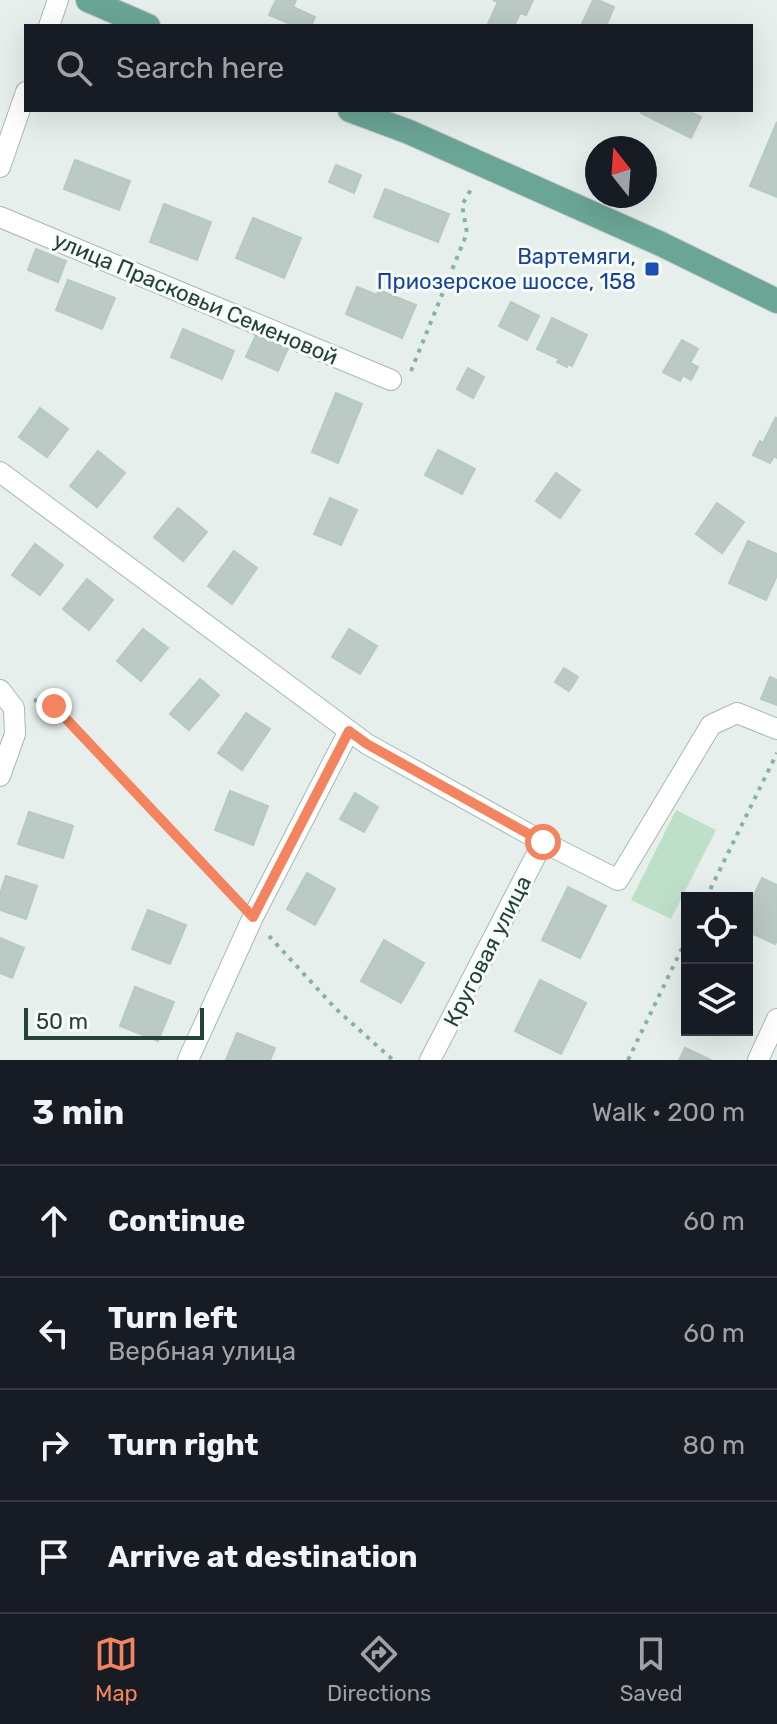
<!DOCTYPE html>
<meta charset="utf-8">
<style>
body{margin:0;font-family:Rubik,sans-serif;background:#20242c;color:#f1f3f6}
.controls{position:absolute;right:24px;bottom:24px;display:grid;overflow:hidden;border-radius:0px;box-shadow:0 8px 32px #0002}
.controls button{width:72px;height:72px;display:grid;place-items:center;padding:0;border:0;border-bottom:2px solid #363941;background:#171b24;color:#f1f3f6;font:40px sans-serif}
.compass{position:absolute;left:585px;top:136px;width:72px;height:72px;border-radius:50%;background:#171b24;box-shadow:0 8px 32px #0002;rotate:343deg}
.scale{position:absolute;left:24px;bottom:20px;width:180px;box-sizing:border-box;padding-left:8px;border:4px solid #24423a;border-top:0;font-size:22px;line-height:28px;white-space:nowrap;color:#24423a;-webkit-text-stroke:6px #f7fbf9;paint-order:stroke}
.stop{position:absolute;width:24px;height:24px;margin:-18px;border:6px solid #f4845f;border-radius:50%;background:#fff}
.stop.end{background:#f4845f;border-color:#fff;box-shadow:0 2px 8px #0008}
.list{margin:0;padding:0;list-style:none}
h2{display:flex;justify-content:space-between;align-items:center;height:104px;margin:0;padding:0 32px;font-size:34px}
h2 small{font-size:26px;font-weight:400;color:#9ea1a6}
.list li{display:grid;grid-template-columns:52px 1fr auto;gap:24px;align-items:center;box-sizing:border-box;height:112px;padding:0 32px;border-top:2px solid #363941}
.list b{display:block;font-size:30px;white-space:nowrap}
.list p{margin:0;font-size:26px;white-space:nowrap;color:#9ea1a6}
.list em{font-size:26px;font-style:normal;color:#9ea1a6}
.icon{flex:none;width:44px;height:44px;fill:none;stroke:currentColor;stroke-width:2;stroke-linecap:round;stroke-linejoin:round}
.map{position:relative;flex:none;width:777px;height:1060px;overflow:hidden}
.search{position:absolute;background:#171b24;box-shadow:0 8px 32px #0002;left:24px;right:24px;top:24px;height:88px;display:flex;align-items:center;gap:20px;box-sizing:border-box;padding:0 28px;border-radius:0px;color:#9ea1a6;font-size:30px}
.sheet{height:552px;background:#171b24}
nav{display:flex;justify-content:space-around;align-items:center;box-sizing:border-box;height:112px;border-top:2px solid #363941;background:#171b24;font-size:22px;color:#9ea1a6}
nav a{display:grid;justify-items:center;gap:4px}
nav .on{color:#f4845f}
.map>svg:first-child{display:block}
.green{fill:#bfe0c8}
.building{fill:#bbcac4;stroke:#b8c9c2;stroke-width:2}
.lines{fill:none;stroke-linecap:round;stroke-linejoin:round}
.minor-casing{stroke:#a8b8b2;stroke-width:22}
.primary-casing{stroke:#c2cac8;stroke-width:26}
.path{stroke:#86b3a5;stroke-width:4;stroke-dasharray:4 6;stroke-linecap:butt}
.minor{stroke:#fff;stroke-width:20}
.primary{stroke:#6aa596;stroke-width:24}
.route{stroke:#f4845f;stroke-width:10}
.transit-dot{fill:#1a4fb4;stroke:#f7fbf9;stroke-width:3}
.labels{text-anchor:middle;stroke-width:6;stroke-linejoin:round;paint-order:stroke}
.transit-label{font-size:22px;fill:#164399;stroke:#f7fbf9;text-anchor:end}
.street-label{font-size:22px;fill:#24423a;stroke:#f7fbf9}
</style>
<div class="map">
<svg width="777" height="1060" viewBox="0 0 777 1060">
<rect width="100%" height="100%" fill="#e6efeb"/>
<path class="green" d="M 676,810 L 716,830 L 671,919 L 631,900 Z"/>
<g class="building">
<path d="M 276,0 L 296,0 L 293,7 L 315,17 L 311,26 L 295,26 L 269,15 Z"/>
<path d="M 493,0 L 533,0 L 526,15 L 520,13 L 514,26 L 487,26 L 498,2 Z"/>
<path d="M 593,0 L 598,0 L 614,7 L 606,26 L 581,26 Z"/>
<path d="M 643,110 L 687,110 L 701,117 L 691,138 L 641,113 Z"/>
<path d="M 777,122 L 777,197 L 750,186 Z"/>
<path d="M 75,160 L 130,181 L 119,210 L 64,189 Z"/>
<path d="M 336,165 L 361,175 L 354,193 L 329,182 Z"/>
<path d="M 385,189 L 449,214 L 438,242 L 374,217 Z"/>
<path d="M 164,204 L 211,222 L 197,260 L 150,242 Z"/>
<path d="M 253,218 L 301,238 L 284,278 L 236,258 Z"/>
<path d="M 36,249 L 66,261 L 58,282 L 28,270 Z"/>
<path d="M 68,280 L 115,298 L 102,329 L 56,310 Z"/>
<path d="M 357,287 L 377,295 L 379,290 L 416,305 L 402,338 L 346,314 Z"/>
<path d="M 511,302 L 539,316 L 527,340 L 499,326 Z"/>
<path d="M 552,318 L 587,335 L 572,366 L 568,364 L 567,367 L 557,362 L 559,359 L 537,349 Z"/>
<path d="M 183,329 L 234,351 L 222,379 L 171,357 Z"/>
<path d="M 256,335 L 288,348 L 278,371 L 246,357 Z"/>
<path d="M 682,340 L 698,349 L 690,363 L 698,367 L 691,380 L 683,375 L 680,381 L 663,372 Z"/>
<path d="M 468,368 L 484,377 L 473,398 L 457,389 Z"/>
<path d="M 336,393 L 362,404 L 338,463 L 312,452 Z"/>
<path d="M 40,408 L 68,429 L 47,457 L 19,437 Z"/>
<path d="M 776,417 L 777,458 L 774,456 L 770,463 L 753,455 L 760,441 L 763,443 Z"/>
<path d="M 438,450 L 475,469 L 462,494 L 425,475 Z"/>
<path d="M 98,451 L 125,473 L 97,507 L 70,486 Z"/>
<path d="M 556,473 L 580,490 L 560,518 L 536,501 Z"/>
<path d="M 330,498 L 357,510 L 341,545 L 314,534 Z"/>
<path d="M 717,503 L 744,522 L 722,553 L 696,534 Z"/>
<path d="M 178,508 L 207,532 L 183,561 L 154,537 Z"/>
<path d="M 748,541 L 777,554 L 777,575 L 766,600 L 729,583 Z"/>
<path d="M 35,544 L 63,565 L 40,595 L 12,575 Z"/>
<path d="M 234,551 L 257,568 L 232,604 L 208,586 Z"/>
<path d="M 87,579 L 113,600 L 89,630 L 63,609 Z"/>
<path d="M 143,629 L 168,648 L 141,681 L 117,661 Z"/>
<path d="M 349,629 L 377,646 L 360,674 L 332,657 Z"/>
<path d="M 564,668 L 578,677 L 569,691 L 555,682 Z"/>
<path d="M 770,677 L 777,680 L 777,705 L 761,699 Z"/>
<path d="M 200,679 L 219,695 L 189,730 L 170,714 Z"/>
<path d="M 246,713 L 270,729 L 242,770 L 218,753 Z"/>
<path d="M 230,791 L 268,806 L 253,845 L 215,830 Z"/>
<path d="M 355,793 L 378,807 L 364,832 L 340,819 Z"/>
<path d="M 29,812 L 73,826 L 63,858 L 18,844 Z"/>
<path d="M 307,873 L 335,889 L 315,925 L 287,909 Z"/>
<path d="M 6,876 L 37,886 L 26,919 L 0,910 L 0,894 Z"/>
<path d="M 762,878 L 777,885 L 777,941 L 775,944 L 747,931 L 747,910 Z"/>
<path d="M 568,887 L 606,906 L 580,958 L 542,940 Z"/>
<path d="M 148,910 L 186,925 L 170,964 L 132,949 Z"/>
<path d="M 0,938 L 24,948 L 12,978 L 0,973 Z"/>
<path d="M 384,940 L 424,963 L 401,1003 L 361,981 Z"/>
<path d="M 540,980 L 586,1003 L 561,1054 L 515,1031 Z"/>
<path d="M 135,987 L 174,1002 L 158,1041 L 120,1026 Z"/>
<path d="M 237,1033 L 275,1048 L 270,1060 L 226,1060 Z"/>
<path d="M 685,1048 L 711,1060 L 679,1060 Z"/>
</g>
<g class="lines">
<defs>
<g id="minor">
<path d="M 49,26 L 58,0"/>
<path d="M 0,167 L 26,92"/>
<path d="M 0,217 L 391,380"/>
<path d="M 0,472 L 367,744 L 543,842 L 618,880 L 711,725 L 737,713 L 777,729"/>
<path d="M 0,690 L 14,708 L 15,734 L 0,776"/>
<path d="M 188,1060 L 253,917 L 349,731"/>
<path d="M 430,1060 L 543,842"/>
<path d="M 758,1060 L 777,1019"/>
</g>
<g id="primary">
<path d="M 88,0 L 148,26"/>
<path d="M 350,110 L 409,132 L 661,244 L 777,301"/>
</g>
</defs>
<use href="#minor" class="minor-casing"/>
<use href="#primary" class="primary-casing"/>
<g class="path">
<path d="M 411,371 L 467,233 L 462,205 L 473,186"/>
<path d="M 34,700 L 54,706 L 236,900"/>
<path d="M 706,898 L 777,753"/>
<path d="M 269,936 L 336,1009 L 393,1060"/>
<path d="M 628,1060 L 687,938"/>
</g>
<use href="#minor" class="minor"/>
<use href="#primary" class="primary"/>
</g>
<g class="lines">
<path class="route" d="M 54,706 L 253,917 L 349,731 L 367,744 L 543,842"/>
</g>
<rect class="transit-dot" x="644" y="261" width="16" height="16" rx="4"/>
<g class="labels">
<g class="transit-label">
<text x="636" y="264">Вартемяги,<tspan x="636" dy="25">Приозерское шоссе, 158</tspan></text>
</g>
<g class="street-label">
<text transform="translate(196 298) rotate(23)" y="8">улица Прасковьи Семеновой</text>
<text transform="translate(487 951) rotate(-63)" y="8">Круговая улица</text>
</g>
</g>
</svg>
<div class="controls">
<button><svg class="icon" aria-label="locate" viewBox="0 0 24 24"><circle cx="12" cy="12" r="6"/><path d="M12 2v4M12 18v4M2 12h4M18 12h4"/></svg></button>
<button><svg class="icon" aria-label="layers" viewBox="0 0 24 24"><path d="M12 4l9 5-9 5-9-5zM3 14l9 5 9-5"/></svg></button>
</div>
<svg class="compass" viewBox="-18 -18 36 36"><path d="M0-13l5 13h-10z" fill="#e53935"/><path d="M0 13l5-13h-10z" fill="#9ea1a6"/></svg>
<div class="scale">50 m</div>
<div class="stop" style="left:543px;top:842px"></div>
<div class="stop end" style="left:54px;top:706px"></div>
<div class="search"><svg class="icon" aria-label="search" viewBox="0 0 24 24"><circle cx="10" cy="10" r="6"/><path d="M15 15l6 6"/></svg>Search here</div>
</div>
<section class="sheet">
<h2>3 min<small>Walk · 200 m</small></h2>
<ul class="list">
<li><svg class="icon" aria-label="ahead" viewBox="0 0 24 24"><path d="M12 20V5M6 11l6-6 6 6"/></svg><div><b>Continue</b></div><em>60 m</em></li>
<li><svg class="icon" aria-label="left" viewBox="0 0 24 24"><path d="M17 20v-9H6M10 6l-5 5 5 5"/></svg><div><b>Turn left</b><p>Вербная улица</p></div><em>60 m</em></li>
<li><svg class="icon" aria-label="right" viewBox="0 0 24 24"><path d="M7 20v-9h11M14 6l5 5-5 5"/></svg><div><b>Turn right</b></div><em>80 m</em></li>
<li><svg class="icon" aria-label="arrive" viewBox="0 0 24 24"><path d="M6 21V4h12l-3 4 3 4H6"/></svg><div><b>Arrive at destination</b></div></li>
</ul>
</section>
<nav>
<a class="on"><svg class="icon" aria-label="map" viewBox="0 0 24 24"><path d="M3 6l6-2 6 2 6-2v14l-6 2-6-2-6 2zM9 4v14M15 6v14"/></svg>Map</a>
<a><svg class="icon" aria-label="directions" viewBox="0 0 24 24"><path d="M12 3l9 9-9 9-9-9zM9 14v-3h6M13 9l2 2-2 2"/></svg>Directions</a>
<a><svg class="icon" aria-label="saved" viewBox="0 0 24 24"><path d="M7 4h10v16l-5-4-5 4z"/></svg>Saved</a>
</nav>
